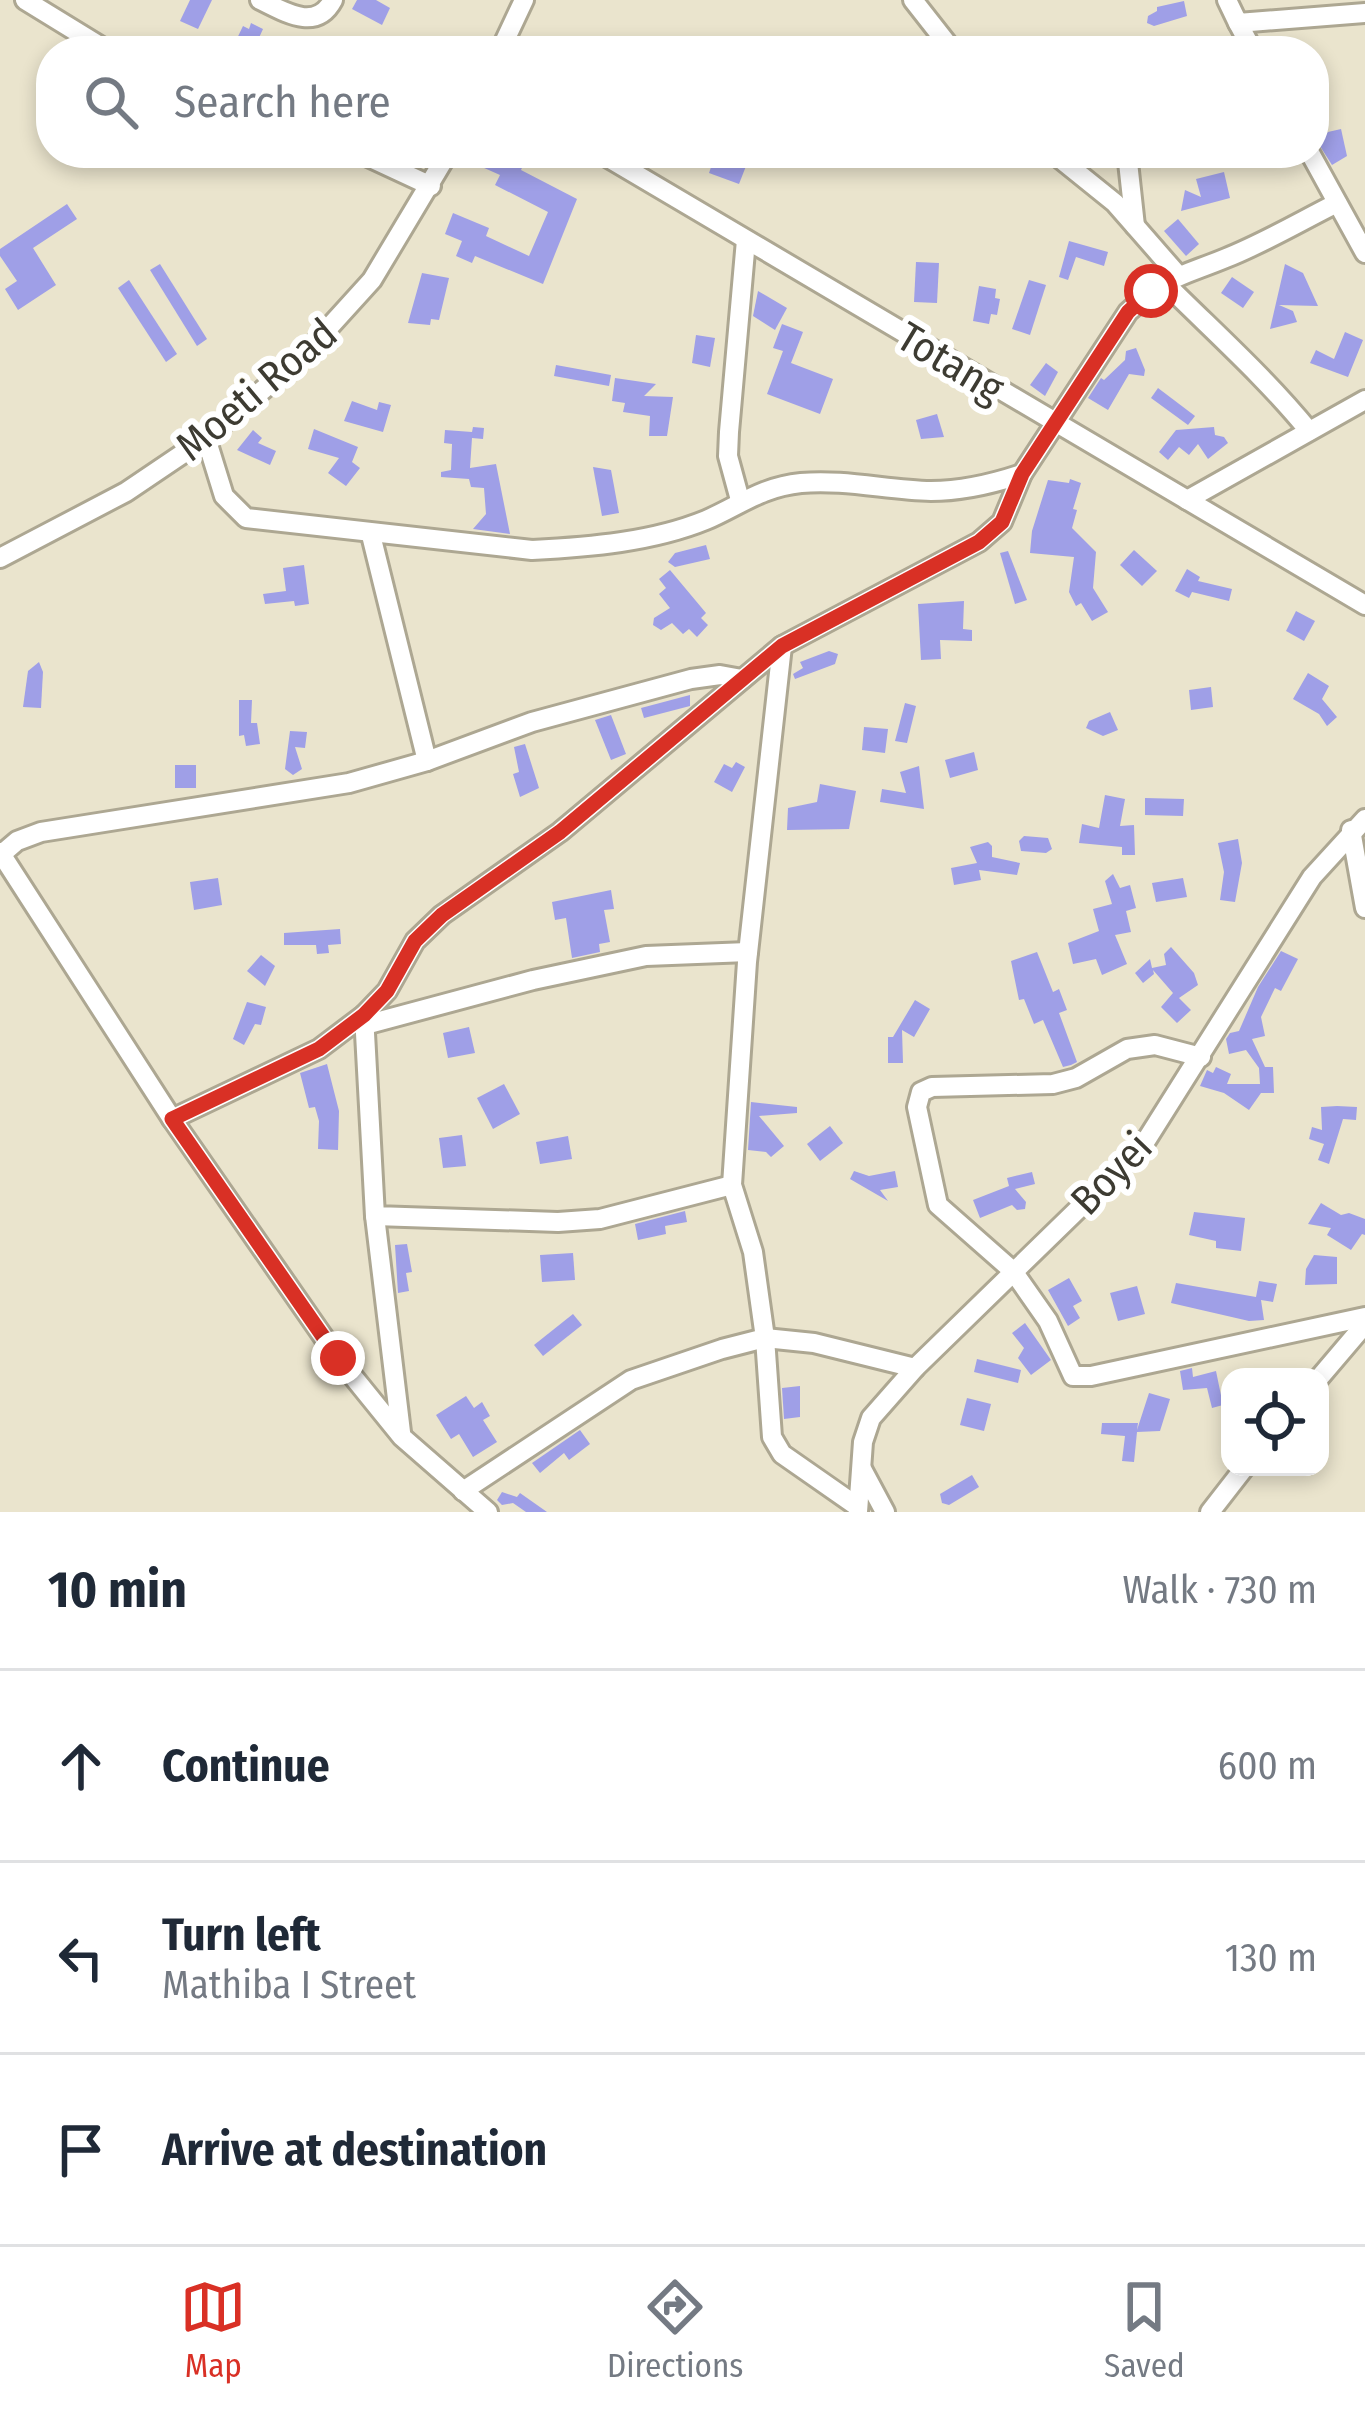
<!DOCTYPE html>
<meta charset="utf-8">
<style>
body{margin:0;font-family:"Fira Sans Condensed",sans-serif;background:#f6f6f7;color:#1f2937}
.controls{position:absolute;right:36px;bottom:36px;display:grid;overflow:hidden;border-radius:24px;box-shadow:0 6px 18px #0003}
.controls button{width:108px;height:108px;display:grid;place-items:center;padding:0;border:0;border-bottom:3px solid #e0e1e3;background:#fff;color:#1f2937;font:60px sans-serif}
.stop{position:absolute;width:36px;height:36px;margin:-27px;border:9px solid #d93025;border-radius:50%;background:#fff}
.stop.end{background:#d93025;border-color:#fff;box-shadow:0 3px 12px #0008}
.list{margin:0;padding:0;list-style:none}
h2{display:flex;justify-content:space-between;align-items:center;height:156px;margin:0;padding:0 48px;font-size:51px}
h2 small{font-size:39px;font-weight:400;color:#747a83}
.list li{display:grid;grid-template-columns:78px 1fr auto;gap:36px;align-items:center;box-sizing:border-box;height:192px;padding:0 48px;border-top:3px solid #e0e1e3}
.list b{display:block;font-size:45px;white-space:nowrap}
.list p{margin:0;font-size:39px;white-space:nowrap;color:#747a83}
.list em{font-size:39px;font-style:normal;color:#747a83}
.icon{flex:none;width:66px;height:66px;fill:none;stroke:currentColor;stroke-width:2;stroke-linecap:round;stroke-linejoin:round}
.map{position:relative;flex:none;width:1365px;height:1512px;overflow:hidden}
.search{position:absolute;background:#fff;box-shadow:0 6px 18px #0003;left:36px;right:36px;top:36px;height:132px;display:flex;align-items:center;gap:30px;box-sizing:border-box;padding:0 42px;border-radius:48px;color:#747a83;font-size:45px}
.sheet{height:732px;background:#fff}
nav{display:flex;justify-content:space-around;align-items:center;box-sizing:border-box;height:168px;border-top:3px solid #e0e1e3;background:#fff;font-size:33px;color:#747a83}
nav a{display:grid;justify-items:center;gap:6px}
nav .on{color:#d93025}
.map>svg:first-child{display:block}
.building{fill:#9f9fe7}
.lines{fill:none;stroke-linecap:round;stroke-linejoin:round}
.minor-casing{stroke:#ada792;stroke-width:24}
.minor{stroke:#fff;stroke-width:18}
.route{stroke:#d93025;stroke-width:15}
.labels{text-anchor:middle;stroke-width:12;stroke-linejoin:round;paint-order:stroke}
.street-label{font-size:42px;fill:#3d3b32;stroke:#fff}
</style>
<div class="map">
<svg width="1365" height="1512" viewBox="0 0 1365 1512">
<rect width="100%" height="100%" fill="#eae4cd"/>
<g class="building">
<path d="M 190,0 L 212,0 L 198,29 L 180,21 Z"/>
<path d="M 357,0 L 376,0 L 390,8 L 382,25 L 352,9 Z"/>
<path d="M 1184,1 L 1187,16 L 1154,26 L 1147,23 L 1148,16 L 1157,11 L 1157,7 Z"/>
<path d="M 251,23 L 263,29 L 253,51 L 231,51 L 243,26 L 249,29 Z"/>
<path d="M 1341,129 L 1347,156 L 1332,165 L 1318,143 L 1328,132 Z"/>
<path d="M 488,153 L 507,153 L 525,161 L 521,170 L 577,199 L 543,284 L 475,256 L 472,263 L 456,256 L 462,241 L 445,234 L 453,213 L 489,228 L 486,236 L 529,256 L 548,212 L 495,185 L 500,175 L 482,167 Z"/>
<path d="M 716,153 L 748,161 L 739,184 L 709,173 Z"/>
<path d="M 1224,172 L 1230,198 L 1181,211 L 1185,190 L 1201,197 L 1196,179 Z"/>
<path d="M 67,204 L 77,219 L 33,248 L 56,285 L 18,310 L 5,289 L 17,281 L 0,256 L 0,249 Z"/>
<path d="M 1178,219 L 1199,244 L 1186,256 L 1164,231 Z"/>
<path d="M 1069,241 L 1108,252 L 1104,266 L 1076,257 L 1068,280 L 1059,277 Z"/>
<path d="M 916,262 L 939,263 L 937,303 L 914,302 Z"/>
<path d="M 160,264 L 207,339 L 197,346 L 150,270 Z"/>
<path d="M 1285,264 L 1303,273 L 1318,306 L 1279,305 L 1293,311 L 1297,322 L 1270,329 Z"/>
<path d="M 422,273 L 449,278 L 439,320 L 431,319 L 430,325 L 408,323 Z"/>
<path d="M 1232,277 L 1254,292 L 1243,308 L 1221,293 Z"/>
<path d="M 129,280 L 177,354 L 166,362 L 118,288 Z"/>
<path d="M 1029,280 L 1046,285 L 1030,335 L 1012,329 Z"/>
<path d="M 979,286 L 996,289 L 995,298 L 1000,299 L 997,315 L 991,314 L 989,324 L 973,321 Z"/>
<path d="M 758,291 L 787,308 L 775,330 L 753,316 Z"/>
<path d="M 782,324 L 803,332 L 791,363 L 833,379 L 820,414 L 767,394 L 783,351 L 773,348 Z"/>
<path d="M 1345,332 L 1363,340 L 1348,377 L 1310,363 L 1316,350 L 1334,359 Z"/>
<path d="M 696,335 L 715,338 L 710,367 L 692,363 Z"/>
<path d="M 1136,348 L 1145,370 L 1144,376 L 1129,374 L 1108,410 L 1088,398 L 1101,378 L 1104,380 L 1125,360 L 1126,351 Z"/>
<path d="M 1046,363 L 1058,372 L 1045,396 L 1030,385 Z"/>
<path d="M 556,365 L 611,375 L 609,386 L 554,376 Z"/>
<path d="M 615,378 L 656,384 L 644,396 L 673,397 L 667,436 L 649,436 L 650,416 L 623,412 L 625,403 L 612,401 Z"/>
<path d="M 1158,388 L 1195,416 L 1188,425 L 1151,398 Z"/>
<path d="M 352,401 L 377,410 L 379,402 L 391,405 L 383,432 L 344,421 Z"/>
<path d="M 937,414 L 944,437 L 921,439 L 916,420 Z"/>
<path d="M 473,427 L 484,428 L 483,439 L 472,438 L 470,468 L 496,464 L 510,534 L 473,529 L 486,514 L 484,488 L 471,487 L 469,479 L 441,477 L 441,472 L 451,470 L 452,444 L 444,443 L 445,430 L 472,432 Z"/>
<path d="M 1214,427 L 1215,435 L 1224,437 L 1228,443 L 1208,459 L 1198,444 L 1189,455 L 1179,447 L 1168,460 L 1159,452 L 1176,430 Z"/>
<path d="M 314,429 L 358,447 L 352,462 L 360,468 L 346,486 L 328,473 L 339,458 L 308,449 Z"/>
<path d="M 253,430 L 262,438 L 258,443 L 276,451 L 270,465 L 237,450 Z"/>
<path d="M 593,467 L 611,470 L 619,513 L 602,516 Z"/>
<path d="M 1070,479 L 1081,483 L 1073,509 L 1077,510 L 1072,528 L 1096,552 L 1093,588 L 1108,612 L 1092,621 L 1081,603 L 1076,606 L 1069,592 L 1074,557 L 1030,553 L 1032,531 L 1048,480 L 1069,483 Z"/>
<path d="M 706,545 L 710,559 L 675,567 L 668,562 L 675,553 Z"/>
<path d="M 1134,550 L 1157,571 L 1142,586 L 1120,565 Z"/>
<path d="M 1008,551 L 1027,600 L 1015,604 L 1000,553 Z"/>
<path d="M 304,565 L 309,604 L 295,606 L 294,601 L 265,604 L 263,594 L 286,591 L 283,568 Z"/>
<path d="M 1187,569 L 1200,577 L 1198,581 L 1232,589 L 1229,601 L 1192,592 L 1189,598 L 1175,591 Z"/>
<path d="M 670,570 L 706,613 L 701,618 L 708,625 L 697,637 L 689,629 L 683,634 L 672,623 L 661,630 L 653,625 L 654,618 L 670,608 L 659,594 L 666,588 L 659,579 Z"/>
<path d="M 964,601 L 963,629 L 972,630 L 972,641 L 940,640 L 941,659 L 921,660 L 918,604 Z"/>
<path d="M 1296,611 L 1315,621 L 1304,641 L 1286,631 Z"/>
<path d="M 829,651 L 838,654 L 835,664 L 795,679 L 793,674 L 803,668 L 800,662 Z"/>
<path d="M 39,662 L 43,672 L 41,708 L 23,707 L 28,671 Z"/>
<path d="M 1308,673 L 1329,686 L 1322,699 L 1337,717 L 1327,726 L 1319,714 L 1293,699 Z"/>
<path d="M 1211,687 L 1213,707 L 1191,710 L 1189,690 Z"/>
<path d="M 690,695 L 690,706 L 644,718 L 641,708 Z"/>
<path d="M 239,700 L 252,700 L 251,723 L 257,723 L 260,744 L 246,746 L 244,735 L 239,736 Z"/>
<path d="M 905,703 L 916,706 L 907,743 L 895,741 Z"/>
<path d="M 1110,712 L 1118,730 L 1103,736 L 1086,728 L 1089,721 Z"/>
<path d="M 611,715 L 626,754 L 611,760 L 595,720 Z"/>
<path d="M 864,727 L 888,729 L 885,753 L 862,750 Z"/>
<path d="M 290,731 L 307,732 L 305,748 L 295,747 L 302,769 L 293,775 L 285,769 Z"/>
<path d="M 525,744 L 539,788 L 520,797 L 513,774 L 519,772 L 514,747 Z"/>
<path d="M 974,752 L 978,770 L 950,778 L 945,760 Z"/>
<path d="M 736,762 L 745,767 L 732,792 L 714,782 L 724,764 L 732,768 Z"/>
<rect x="175" y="765" width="21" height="23"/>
<path d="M 919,766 L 924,809 L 880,802 L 882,789 L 906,793 L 900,772 Z"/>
<path d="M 820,784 L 856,791 L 849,829 L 787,830 L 788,808 L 817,802 Z"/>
<path d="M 1105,795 L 1125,799 L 1120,826 L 1134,825 L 1135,855 L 1122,855 L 1122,847 L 1079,843 L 1082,824 L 1099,828 Z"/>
<path d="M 1145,798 L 1184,799 L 1183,816 L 1145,815 Z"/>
<path d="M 1024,836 L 1048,838 L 1052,849 L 1046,853 L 1021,851 L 1019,841 Z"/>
<path d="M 1238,839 L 1242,863 L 1235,902 L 1220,900 L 1224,872 L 1218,843 Z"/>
<path d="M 988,842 L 992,846 L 992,857 L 1020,863 L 1017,875 L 979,870 L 981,880 L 954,885 L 951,868 L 977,863 L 970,847 Z"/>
<path d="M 1113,874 L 1120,888 L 1130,885 L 1136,908 L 1126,911 L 1131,932 L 1115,935 L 1127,964 L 1102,975 L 1096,959 L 1073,964 L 1068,943 L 1099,931 L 1093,909 L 1112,904 L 1105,881 Z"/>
<path d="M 218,878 L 222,905 L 194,910 L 190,882 Z"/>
<path d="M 1183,878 L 1187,897 L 1156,902 L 1152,883 Z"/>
<path d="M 611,890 L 614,909 L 604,910 L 610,942 L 599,944 L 600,952 L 572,958 L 566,918 L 555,920 L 552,902 Z"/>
<path d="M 340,929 L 341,944 L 328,945 L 329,953 L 317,954 L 316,945 L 284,945 L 284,933 Z"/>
<path d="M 1171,947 L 1194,973 L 1198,985 L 1179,998 L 1191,1010 L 1177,1023 L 1161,1007 L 1173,993 L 1153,970 L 1154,974 L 1143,983 L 1135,973 L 1150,959 L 1152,968 L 1166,965 L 1164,954 Z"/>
<path d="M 1281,951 L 1298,959 L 1281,991 L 1275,988 L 1261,1017 L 1265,1036 L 1252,1039 L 1265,1067 L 1273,1067 L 1274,1093 L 1261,1093 L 1249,1110 L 1224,1093 L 1200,1086 L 1207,1070 L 1213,1073 L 1216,1067 L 1231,1074 L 1227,1084 L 1260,1084 L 1259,1068 L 1246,1050 L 1229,1054 L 1226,1039 L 1230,1033 L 1239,1031 L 1258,987 Z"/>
<path d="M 1037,952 L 1053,992 L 1059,989 L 1067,1010 L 1059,1013 L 1077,1062 L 1071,1065 L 1063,1067 L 1043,1020 L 1034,1024 L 1024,999 L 1019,1000 L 1011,961 Z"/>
<path d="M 261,955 L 275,966 L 265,986 L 247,971 Z"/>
<path d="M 915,1000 L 930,1009 L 914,1037 L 902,1030 L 903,1063 L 888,1063 L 888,1037 L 893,1037 Z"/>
<path d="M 247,1002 L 266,1007 L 261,1025 L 255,1024 L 244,1045 L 233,1039 Z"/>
<path d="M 469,1027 L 475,1053 L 448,1058 L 443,1033 Z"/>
<path d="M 327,1064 L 339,1111 L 338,1150 L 318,1149 L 319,1121 L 315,1107 L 309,1108 L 300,1073 Z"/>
<path d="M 504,1084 L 520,1114 L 493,1129 L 477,1098 Z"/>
<path d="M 751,1102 L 797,1107 L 797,1113 L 759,1116 L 784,1146 L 771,1157 L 766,1152 L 748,1150 Z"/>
<path d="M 1337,1106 L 1357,1107 L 1356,1120 L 1343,1119 L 1329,1164 L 1318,1160 L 1324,1144 L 1309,1139 L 1312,1127 L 1322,1130 L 1321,1107 Z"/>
<path d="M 830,1126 L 843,1143 L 820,1161 L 807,1144 Z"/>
<path d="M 462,1135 L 466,1166 L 443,1168 L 439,1138 Z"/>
<path d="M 568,1136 L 572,1159 L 540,1164 L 536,1142 Z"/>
<path d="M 854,1171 L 869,1176 L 895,1171 L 898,1187 L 880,1190 L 888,1201 L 850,1179 Z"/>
<path d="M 1032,1172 L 1035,1184 L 1015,1189 L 1026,1202 L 1025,1209 L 1017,1210 L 1012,1205 L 980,1218 L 973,1200 L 1009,1186 L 1007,1178 Z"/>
<path d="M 1321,1203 L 1341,1215 L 1349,1213 L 1365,1219 L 1365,1235 L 1362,1234 L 1351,1250 L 1327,1235 L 1331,1228 L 1308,1224 Z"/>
<path d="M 685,1211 L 687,1222 L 665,1226 L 666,1234 L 638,1240 L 635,1224 Z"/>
<path d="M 1194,1212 L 1245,1218 L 1241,1251 L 1216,1248 L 1216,1241 L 1189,1235 Z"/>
<path d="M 407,1244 L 412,1272 L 406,1273 L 409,1291 L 398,1293 L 395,1245 Z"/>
<path d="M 573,1253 L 575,1280 L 542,1282 L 540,1255 Z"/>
<path d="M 1314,1255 L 1337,1257 L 1337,1284 L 1305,1285 L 1306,1269 Z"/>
<path d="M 1069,1278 L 1082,1301 L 1073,1306 L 1080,1318 L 1068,1326 L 1048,1290 Z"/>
<path d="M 1259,1281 L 1277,1284 L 1273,1302 L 1261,1300 L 1264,1320 L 1249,1321 L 1171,1303 L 1176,1283 L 1256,1297 Z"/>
<path d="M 1137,1286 L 1145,1314 L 1118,1321 L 1110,1293 Z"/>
<path d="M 573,1314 L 582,1325 L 543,1356 L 534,1345 Z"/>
<path d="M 1025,1323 L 1051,1360 L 1031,1375 L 1018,1358 L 1024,1348 L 1012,1333 Z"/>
<path d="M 977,1359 L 1021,1370 L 1018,1383 L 974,1372 Z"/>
<path d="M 1192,1368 L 1193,1377 L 1216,1371 L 1223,1405 L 1212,1408 L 1207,1388 L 1183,1390 L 1180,1371 Z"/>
<path d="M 800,1386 L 800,1417 L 784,1419 L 782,1388 Z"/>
<path d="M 1149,1393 L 1170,1399 L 1160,1431 L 1137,1432 L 1134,1462 L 1122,1461 L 1125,1436 L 1101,1434 L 1102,1423 L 1138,1423 L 1137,1430 Z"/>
<path d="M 466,1396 L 474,1408 L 482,1402 L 490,1416 L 483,1420 L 497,1442 L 473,1457 L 459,1434 L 451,1439 L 436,1415 Z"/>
<path d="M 967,1398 L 991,1404 L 984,1431 L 960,1425 Z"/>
<path d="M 580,1430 L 590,1444 L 569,1460 L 564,1453 L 540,1473 L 532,1463 Z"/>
<path d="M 972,1475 L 979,1487 L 949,1505 L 942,1503 L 940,1494 Z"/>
<path d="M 502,1492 L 517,1497 L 520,1493 L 547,1512 L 526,1512 L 513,1503 L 502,1505 L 497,1500 Z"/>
</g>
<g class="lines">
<defs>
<g id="minor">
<path d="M 25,0 L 108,51"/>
<path d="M 260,0 C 285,12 316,32 333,0"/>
<path d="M 913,0 L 953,51"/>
<path d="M 1227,0 L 1238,23 L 1365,13"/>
<path d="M 1238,23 L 1253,51"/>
<path d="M 500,51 L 524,0"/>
<path d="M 360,153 L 431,186"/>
<path d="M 600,153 L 1365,605"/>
<path d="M 1053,153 L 1115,203 L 1177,274"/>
<path d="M 1127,153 L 1135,226"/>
<path d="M 1310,153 L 1365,253"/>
<path d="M 1164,282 C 1214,332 1265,377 1309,431"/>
<path d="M 206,438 L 224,496 L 246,518 L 532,550 C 590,547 652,542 706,520 C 739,506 761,487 801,483 C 843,479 888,490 931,491 C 962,491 992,484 1022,474"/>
<path d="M 740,500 L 728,456 L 729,432 L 746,240"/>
<path d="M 1187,500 L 1365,400"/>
<path d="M 371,535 L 427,761"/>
<path d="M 0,558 L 126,492 L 206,438 L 304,355 L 372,280 L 448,153"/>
<path d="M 782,646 L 747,962 L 732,1185 L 753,1252 L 765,1338 L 772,1437 L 782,1454 L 858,1507"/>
<path d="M 1351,830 L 1365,908"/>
<path d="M 0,852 L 172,1119 L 338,1358 L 402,1437 L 488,1512"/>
<path d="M 2,854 L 17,841 L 41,832 L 349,783 L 427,761 L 532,722 L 691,679 L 720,675 L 742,679"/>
<path d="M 364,1015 L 375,1216 L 558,1222 L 600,1219 L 732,1185"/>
<path d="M 365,1025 L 533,980 L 646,956 L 748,952"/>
<path d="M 1201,1057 L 1155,1045 L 1127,1049 L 1076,1078 L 1053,1084 L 932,1087 L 921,1092 L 917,1107 L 938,1205 L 1013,1271 L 1048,1321 L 1073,1376 L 1091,1376 L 1365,1317"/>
<path d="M 172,1119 L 319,1049 L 364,1015 L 387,991 L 415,941 L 442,915 L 560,832 L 782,646 L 979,542 L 1002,522 L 1022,474 L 1128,312 C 1168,275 1180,277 1226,258 C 1264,243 1301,221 1337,203"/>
<path d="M 375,1216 L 401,1432"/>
<path d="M 1320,1377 L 1365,1324"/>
<path d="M 862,1469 L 885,1512"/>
<path d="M 463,1491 L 631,1380 L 722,1349 L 765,1338 L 814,1343 L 915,1368"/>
<path d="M 858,1512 L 863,1442 L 871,1418 L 915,1368 L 1142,1147 L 1312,877 L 1365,819"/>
<path d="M 1210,1512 L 1245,1467"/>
</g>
</defs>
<use href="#minor" class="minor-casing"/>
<use href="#minor" class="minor"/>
</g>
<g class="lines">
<path class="route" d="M 338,1358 L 172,1119 L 319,1049 L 364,1015 L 387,991 L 415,941 L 442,915 L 560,832 L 782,646 L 979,542 L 1002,522 L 1022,474 L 1128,312 L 1151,291"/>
</g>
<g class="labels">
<g class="street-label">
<text transform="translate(951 362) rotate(31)" y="15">Totang</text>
<text transform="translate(256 389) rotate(-40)" y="15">Moeti Road</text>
<text transform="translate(1111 1173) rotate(-46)" y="15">Boyei</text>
</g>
</g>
</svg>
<div class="controls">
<button><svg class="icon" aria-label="locate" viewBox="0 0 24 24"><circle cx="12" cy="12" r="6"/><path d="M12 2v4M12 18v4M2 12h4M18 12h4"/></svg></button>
</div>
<div class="stop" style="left:1151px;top:291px"></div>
<div class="stop end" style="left:338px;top:1358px"></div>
<div class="search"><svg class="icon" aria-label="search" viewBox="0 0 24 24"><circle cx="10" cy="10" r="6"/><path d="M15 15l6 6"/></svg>Search here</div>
</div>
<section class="sheet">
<h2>10 min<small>Walk · 730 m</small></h2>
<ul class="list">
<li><svg class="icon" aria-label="ahead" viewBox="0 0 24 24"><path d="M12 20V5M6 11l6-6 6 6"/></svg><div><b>Continue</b></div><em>600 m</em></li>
<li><svg class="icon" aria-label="left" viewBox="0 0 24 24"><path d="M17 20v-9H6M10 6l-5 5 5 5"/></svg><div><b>Turn left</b><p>Mathiba I Street</p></div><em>130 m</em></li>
<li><svg class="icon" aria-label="arrive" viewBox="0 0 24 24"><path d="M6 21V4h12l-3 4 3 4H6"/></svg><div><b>Arrive at destination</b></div></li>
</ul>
</section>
<nav>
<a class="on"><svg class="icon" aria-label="map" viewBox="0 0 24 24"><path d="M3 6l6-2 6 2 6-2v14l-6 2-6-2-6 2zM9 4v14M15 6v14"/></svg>Map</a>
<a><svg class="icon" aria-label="directions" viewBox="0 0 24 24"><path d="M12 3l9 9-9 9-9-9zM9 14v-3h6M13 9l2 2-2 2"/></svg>Directions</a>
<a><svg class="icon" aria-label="saved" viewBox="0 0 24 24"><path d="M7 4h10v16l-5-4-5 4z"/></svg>Saved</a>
</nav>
